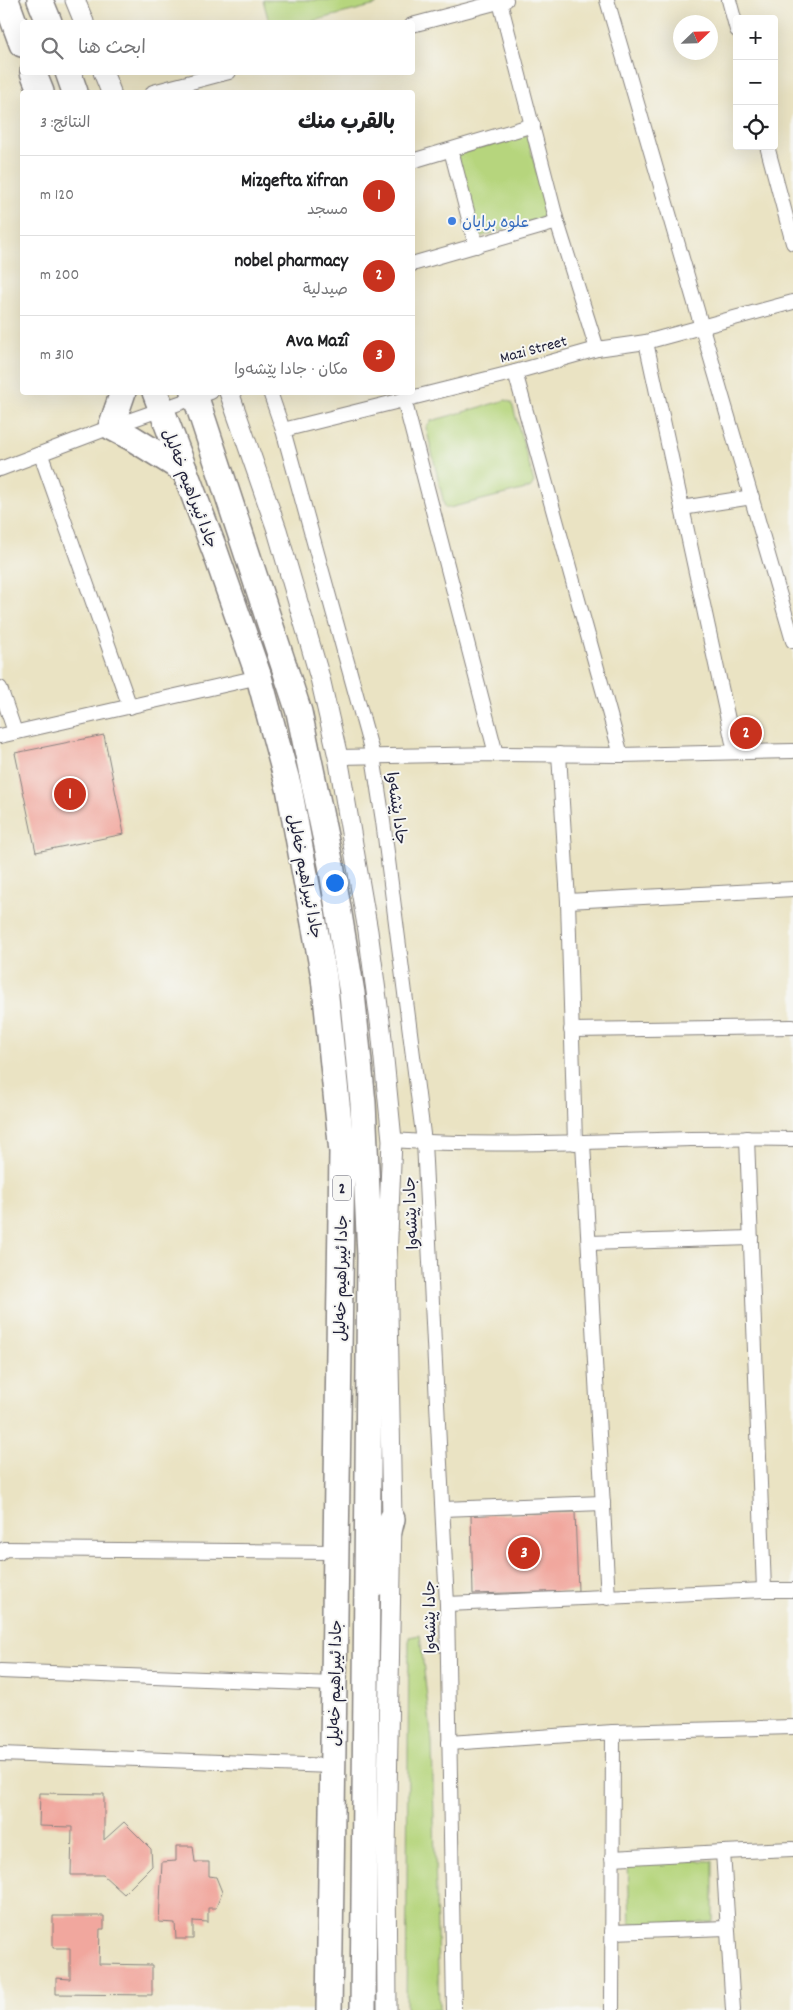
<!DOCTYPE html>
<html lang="ar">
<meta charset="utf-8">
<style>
body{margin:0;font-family:Dekko,"Playpen Sans Arabic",sans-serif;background:#f6f6f6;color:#202124;direction:rtl}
.controls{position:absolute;right:15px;top:15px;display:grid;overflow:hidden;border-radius:5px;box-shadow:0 5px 20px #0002}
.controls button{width:45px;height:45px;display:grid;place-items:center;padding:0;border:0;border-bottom:1px solid #e0e0e0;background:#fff;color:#202124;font:25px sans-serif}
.compass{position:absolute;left:673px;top:15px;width:45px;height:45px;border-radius:50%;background:#fff;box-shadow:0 5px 20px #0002;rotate:67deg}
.you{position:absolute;left:334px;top:882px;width:18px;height:18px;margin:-12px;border:4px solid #fff;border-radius:50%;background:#1a73e8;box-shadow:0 0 0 8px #1a73e833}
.badge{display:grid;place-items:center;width:32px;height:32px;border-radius:50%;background:#c8321e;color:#fff;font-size:16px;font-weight:700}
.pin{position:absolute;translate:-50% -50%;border:2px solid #fff;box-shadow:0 1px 5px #0006}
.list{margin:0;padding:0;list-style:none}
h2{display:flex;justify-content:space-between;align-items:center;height:65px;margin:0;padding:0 20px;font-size:21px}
h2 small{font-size:16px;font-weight:400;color:#757577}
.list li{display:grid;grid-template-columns:32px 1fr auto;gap:15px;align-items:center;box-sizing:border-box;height:80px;padding:0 20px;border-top:1px solid #e0e0e0}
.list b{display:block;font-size:19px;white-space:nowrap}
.list p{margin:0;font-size:16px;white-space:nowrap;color:#757577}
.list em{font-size:16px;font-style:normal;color:#757577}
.icon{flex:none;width:28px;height:28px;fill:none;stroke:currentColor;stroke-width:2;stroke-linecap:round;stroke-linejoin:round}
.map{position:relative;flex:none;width:793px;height:2010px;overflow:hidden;direction:ltr}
.search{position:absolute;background:#fff;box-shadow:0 5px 20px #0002;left:20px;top:20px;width:395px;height:55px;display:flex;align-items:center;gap:12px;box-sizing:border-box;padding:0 18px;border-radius:5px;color:#757577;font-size:19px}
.panel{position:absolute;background:#fff;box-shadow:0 5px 20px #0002;left:20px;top:90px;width:395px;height:305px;border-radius:5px;direction:rtl}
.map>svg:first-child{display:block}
.green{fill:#b6d57d;stroke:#6c7c5c}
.building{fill:#f1a79e}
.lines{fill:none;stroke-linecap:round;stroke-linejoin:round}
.street-casing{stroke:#86827f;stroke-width:16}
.secondary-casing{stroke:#86827f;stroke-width:21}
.highway-casing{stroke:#86827f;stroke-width:28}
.street{stroke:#fff;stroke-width:14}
.secondary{stroke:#fff;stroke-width:19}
.highway{stroke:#fff;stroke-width:25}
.shop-dot{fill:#3f7fe0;stroke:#f6f6f2;stroke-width:2}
.labels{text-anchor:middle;stroke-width:4;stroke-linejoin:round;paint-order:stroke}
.shield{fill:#f6f6f2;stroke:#626272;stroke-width:1}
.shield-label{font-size:15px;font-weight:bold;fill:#22223b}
.shop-label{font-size:16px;fill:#366cbe;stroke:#f6f6f2;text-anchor:start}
.street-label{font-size:16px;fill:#22223b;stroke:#f6f6f2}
</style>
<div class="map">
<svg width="793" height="2010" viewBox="0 0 793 2010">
<rect width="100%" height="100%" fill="#f6f6f2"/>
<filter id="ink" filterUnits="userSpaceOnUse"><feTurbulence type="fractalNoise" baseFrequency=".02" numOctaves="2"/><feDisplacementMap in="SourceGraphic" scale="10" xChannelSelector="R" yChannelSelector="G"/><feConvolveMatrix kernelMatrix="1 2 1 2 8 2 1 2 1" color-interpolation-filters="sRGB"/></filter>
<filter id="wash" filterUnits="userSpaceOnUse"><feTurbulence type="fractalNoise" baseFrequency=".0096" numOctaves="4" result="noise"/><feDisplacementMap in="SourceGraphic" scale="20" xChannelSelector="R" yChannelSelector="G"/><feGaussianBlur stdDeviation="1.12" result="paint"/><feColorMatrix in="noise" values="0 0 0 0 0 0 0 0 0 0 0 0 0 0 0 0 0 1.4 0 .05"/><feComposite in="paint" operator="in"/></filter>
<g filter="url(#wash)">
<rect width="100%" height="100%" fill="#eae3c3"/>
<g class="green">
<path d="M 263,0 L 375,0 L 376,5 L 309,22 L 269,22 Z"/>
<path d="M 527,135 L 548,216 L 479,237 L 457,154 Z"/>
<path d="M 506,400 L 512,403 L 534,482 L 530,488 L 449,508 L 445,508 L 426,427 L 431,421 Z"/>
<path d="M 420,1635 L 432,1742 L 439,2010 L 406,2010 L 409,1637 Z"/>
<path d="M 671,1860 L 713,1861 L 713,1922 L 630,1924 L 628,1861 Z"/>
</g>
<g id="blocks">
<g class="building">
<path d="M 104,735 L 124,834 L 36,852 L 15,753 Z"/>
<path d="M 575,1512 L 578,1591 L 473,1594 L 471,1515 Z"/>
<path d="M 40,1793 L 104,1794 L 104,1840 L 124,1822 L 151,1849 L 152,1866 L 124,1894 L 103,1875 L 71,1875 L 72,1827 L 39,1826 Z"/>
<path d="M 176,1846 L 193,1846 L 195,1862 L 209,1862 L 209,1876 L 216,1877 L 222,1892 L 216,1908 L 208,1908 L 208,1922 L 193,1921 L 193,1939 L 176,1939 L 175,1923 L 159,1922 L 162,1862 L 176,1861 Z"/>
<path d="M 53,1916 L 104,1916 L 104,1929 L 100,1929 L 99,1964 L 152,1965 L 152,1995 L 56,1994 L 56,1978 L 70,1979 L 70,1948 L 53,1948 Z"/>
</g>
</g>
</g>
<g filter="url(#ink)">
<use href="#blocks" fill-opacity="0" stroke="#86827f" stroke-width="1"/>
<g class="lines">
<defs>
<g id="street">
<path d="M 607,0 L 793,641"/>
<path d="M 729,0 L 737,30"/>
<path d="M 500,2 L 557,222 L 597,349"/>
<path d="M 412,25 L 506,0"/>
<path d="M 153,92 L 229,72"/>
<path d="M 767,146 L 793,243"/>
<path d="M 451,150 L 476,246"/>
<path d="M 412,161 L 533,125"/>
<path d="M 412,264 L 557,222"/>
<path d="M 646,342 L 735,752"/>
<path d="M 515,372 L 621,755"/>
<path d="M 270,392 L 283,430 L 373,756 L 383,821 L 424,1142 L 447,1604 L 454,2010"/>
<path d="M 404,399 L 496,754"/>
<path d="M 283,430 L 515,372 L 597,349 L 646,342 L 793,302"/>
<path d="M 41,455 L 130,707"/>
<path d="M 0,469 L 111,427 L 211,392"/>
<path d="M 682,508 L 752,497"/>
<path d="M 0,688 L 15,732"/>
<path d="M 0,736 L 259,677"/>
<path d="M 559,754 L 568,901 L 575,1143"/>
<path d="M 338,757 L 496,754 L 621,755 L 793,751"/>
<path d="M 568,901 L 793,889"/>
<path d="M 571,1030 L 793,1027"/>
<path d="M 747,1138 L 764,1590"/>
<path d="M 392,1140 C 525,1150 659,1135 793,1139"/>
<path d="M 583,1143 L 608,1598"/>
<path d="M 589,1243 L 751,1238"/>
<path d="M 443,1509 L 603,1503"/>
<path d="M 0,1554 L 4,1549 L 335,1552"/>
<path d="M 447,1604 L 764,1590 L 793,1590"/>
<path d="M 0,1671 L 334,1684"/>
<path d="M 613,1732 L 793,1727"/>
<path d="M 449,1743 L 613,1732 L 612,2010"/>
<path d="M 0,1754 L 333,1766"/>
<path d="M 723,1852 L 793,1849"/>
<path d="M 612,1858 L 723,1852 L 733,2010"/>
<path d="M 612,1932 L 727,1928"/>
</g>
<g id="secondary">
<path d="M 75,0 L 84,22"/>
<path d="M 103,72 L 111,92"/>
<path d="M 229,392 L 277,530 L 320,678 L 338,757 L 368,931 L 381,1029 L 392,1140 L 387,1260 L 392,1519 L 386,1850 L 387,2010"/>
</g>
<g id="highway">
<path d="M 6,0 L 22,44"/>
<path d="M 40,0 L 49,22"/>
<path d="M 33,72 L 41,92"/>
<path d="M 68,72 L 75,92"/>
<path d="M 123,392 L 111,427 L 132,438 L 185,471"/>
<path d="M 155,392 L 215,551 L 259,677 L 289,788 L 324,977 L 342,1152 L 329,2010"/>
<path d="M 194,392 L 299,712 L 331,865 L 352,993 L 363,1103 L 370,1256 L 363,2010"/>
<path d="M 376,1583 L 392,1519"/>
</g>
</defs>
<use href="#street" class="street-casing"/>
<use href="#secondary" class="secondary-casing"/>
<use href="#highway" class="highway-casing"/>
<use href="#street" class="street"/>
<use href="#secondary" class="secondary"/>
<use href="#highway" class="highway"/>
</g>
</g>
<circle class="shop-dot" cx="452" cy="221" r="5"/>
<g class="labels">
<rect class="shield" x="333" y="1175.5" width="18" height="25" rx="4"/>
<g class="shield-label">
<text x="342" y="1193">2</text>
</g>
<g class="shop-label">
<text x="462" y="227">علوه برايان</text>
</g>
<g class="street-label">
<text transform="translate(533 348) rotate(-15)" y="6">Mazi Street</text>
<text transform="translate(191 488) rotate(69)" y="6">جادا ئیبراهیم خەلیل</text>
<text transform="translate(398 808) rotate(82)" y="6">جادا پێشەوا</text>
<text transform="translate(306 876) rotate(79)" y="6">جادا ئیبراهیم خەلیل</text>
<text transform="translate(410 1213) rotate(-93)" y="6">جادا پێشەوا</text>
<text transform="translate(340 1278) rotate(-89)" y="6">جادا ئیبراهیم خەلیل</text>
<text transform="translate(429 1617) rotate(-91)" y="6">جادا پێشەوا</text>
<text transform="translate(334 1683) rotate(-89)" y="6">جادا ئیبراهیم خەلیل</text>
</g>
</g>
</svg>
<div class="controls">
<button>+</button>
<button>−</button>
<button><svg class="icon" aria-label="locate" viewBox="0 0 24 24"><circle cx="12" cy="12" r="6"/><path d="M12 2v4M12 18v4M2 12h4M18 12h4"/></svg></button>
</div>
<svg class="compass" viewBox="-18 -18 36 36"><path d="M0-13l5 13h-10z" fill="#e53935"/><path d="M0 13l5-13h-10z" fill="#757577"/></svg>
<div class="you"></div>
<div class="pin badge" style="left:70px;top:794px">1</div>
<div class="pin badge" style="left:746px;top:733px">2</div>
<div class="pin badge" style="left:524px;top:1553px">3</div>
<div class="search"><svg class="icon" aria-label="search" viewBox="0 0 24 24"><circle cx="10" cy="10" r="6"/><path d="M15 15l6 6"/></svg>ابحث هنا</div>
<section class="panel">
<h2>بالقرب منك<small>النتائج: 3</small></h2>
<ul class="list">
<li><span class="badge">1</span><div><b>Mizgefta Xifran</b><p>مسجد</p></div><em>120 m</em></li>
<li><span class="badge">2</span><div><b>nobel pharmacy</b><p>صيدلية</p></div><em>200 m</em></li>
<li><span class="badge">3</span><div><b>Ava Mazî</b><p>مكان · جادا پێشەوا</p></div><em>310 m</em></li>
</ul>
</section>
</div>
